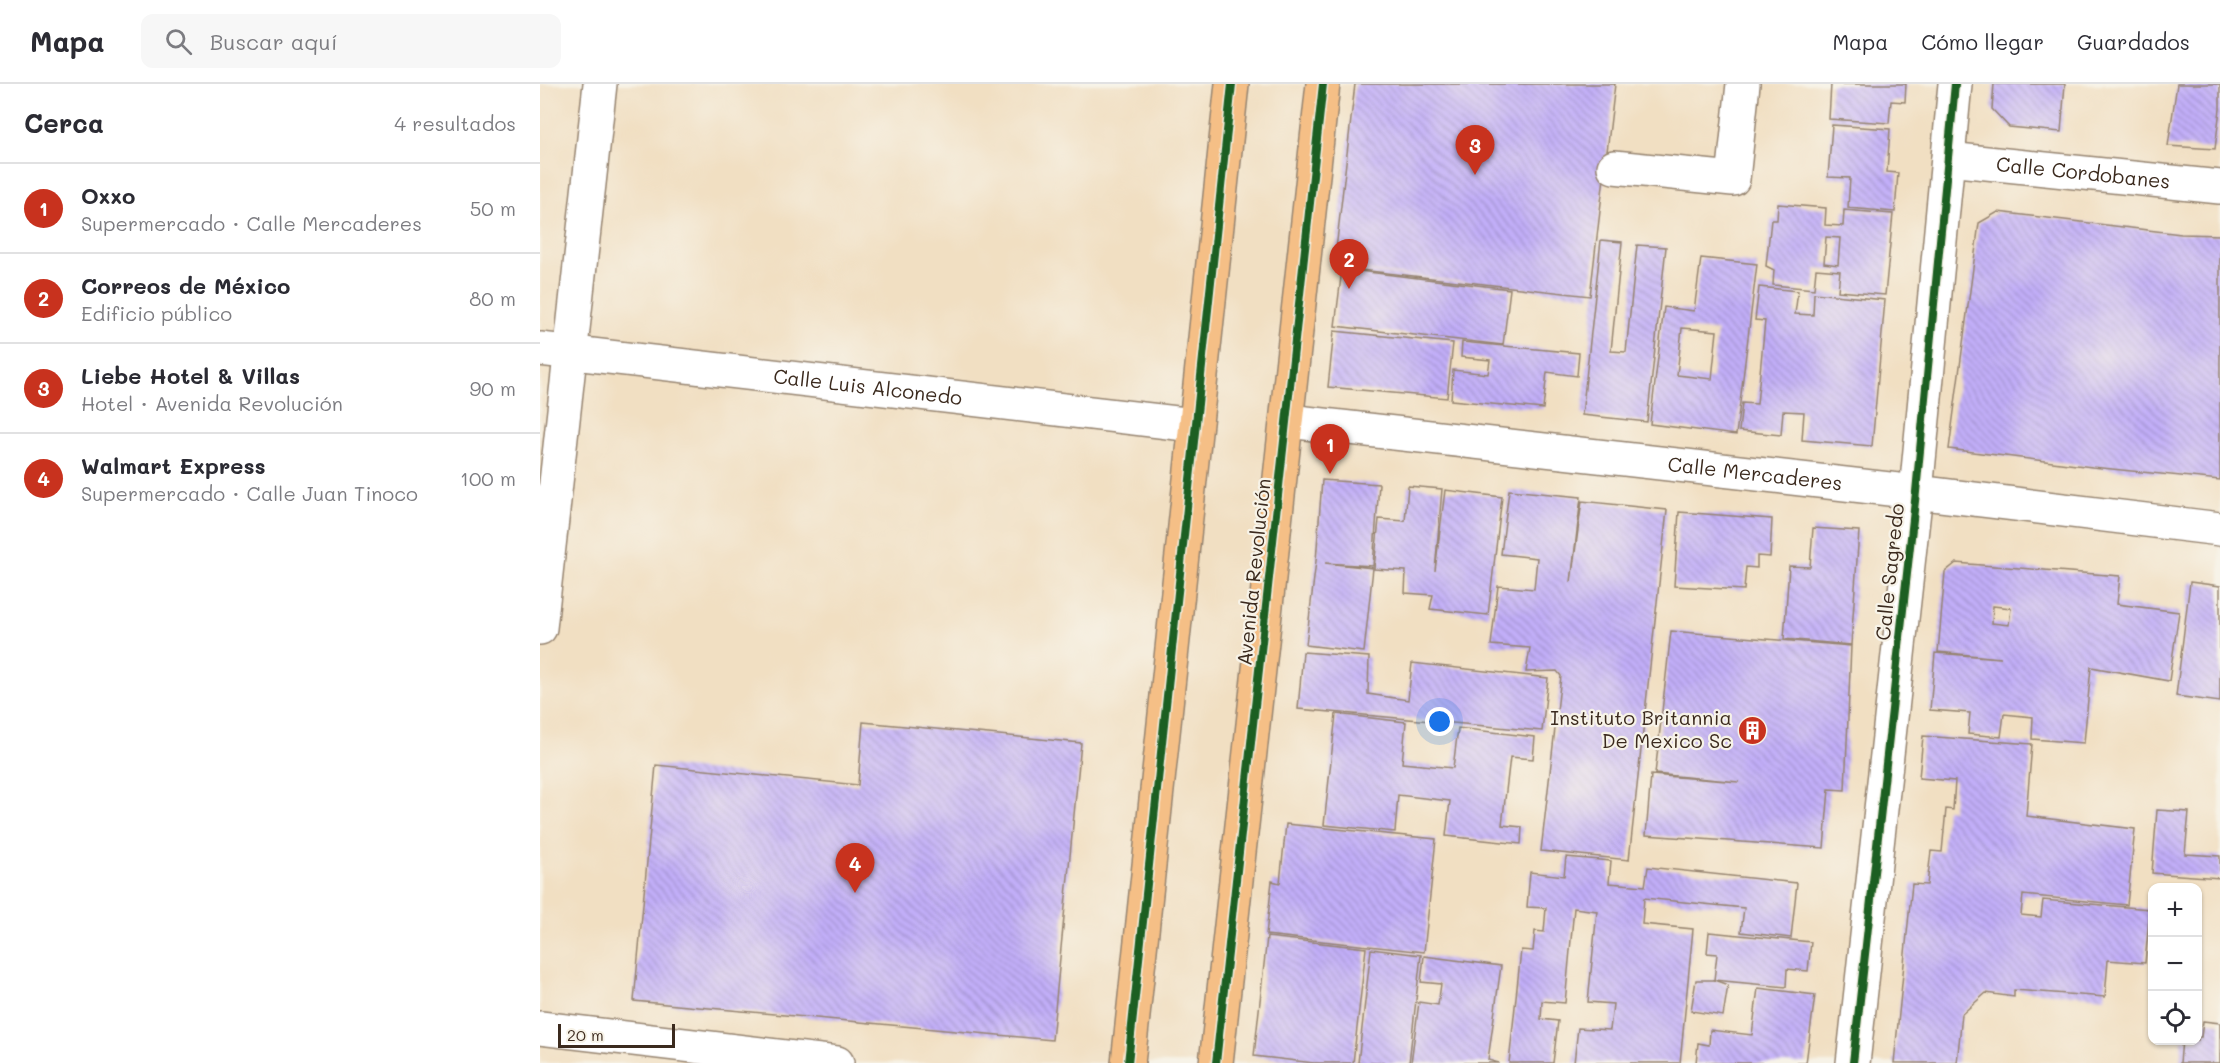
<!DOCTYPE html>
<html lang="es">
<meta charset="utf-8">
<style>
body{margin:0;font-family:Mali,sans-serif;background:#f7f7f7;color:#2b2b33}
.controls{position:absolute;right:18px;bottom:18px;display:grid;overflow:hidden;border-radius:12px;box-shadow:0 2px 4px #0004}
.controls button{width:54px;height:54px;display:grid;place-items:center;padding:0;border:0;border-bottom:2px solid #e1e1e2;background:#fff;color:#2b2b33;font:30px sans-serif}
.scale{position:absolute;left:18px;bottom:15px;width:117px;box-sizing:border-box;padding-left:6px;border:3px solid #3b2a1e;border-top:0;font-size:16px;line-height:21px;white-space:nowrap;color:#3b2a1e;-webkit-text-stroke:4px #f7f3e8;paint-order:stroke}
.you{position:absolute;left:900px;top:638px;width:21px;height:21px;margin:-15px;border:4px solid #fff;border-radius:50%;background:#1a73e8;box-shadow:0 0 0 9px #1a73e833}
.badge{display:grid;place-items:center;width:39px;height:39px;border-radius:50%;background:#c8321e;color:#fff;font-size:20px;font-weight:700}
.pin{position:absolute;translate:-50% -50px;filter:drop-shadow(0 2px 3px #0008)}
.pin::after{content:'';position:absolute;top:32px;width:21px;height:18px;background:inherit;clip-path:polygon(0 0,100% 0,50% 100%)}
.list{margin:0;padding:0;list-style:none}
h2{display:flex;justify-content:space-between;align-items:center;height:78px;margin:0;padding:0 24px;font-size:26px}
h2 small{font-size:20px;font-weight:400;color:#7c7c81}
.list li{display:grid;grid-template-columns:39px 1fr auto;gap:18px;align-items:center;box-sizing:border-box;height:90px;padding:0 24px;border-top:2px solid #e1e1e2}
.list b{display:block;font-size:22px;white-space:nowrap}
.list p{margin:0;font-size:20px;white-space:nowrap;color:#7c7c81}
.list em{font-size:20px;font-style:normal;color:#7c7c81}
.icon{flex:none;width:33px;height:33px;fill:none;stroke:currentColor;stroke-width:2;stroke-linecap:round;stroke-linejoin:round}
.map{position:relative;flex:none;width:1680px;height:979px;overflow:hidden}
header{display:flex;align-items:center;gap:36px;box-sizing:border-box;height:84px;padding:0 30px;background:#fff;border-bottom:2px solid #e1e1e2}
header strong{font-size:28px}
nav{display:flex;gap:33px;margin-inline-start:auto;font-size:21px}
.search{width:420px;height:54px;background:#f7f7f7;display:flex;align-items:center;gap:15px;box-sizing:border-box;padding:0 21px;border-radius:12px;color:#7c7c81;font-size:22px}
main{display:flex}
aside{flex:1;background:#fff}
.map>svg:first-child{display:block}
.building{fill:url(#building-back-hatch);fill-rule:evenodd}
.lines{fill:none;stroke-linecap:round;stroke-linejoin:round}
.minor-casing{stroke:#968470;stroke-width:36}
.major-casing{stroke:#968470;stroke-width:36}
.minor{stroke:#fff;stroke-width:33}
.major{stroke:#f5bf86;stroke-width:33}
.cycleway-casing{stroke:#f7f3e8;stroke-width:11}
.cycleway{stroke:#1b5e20;stroke-width:8}
.labels{text-anchor:middle;stroke-width:4.5;stroke-linejoin:round;paint-order:stroke}
.street-label{font-size:20px;fill:#3b2a1e;stroke:#f7f3e8}
.poi-label{font-size:20px;fill:#3b2a1e;stroke:#f7f3e8;text-anchor:end}
</style>
<header>
<strong>Mapa</strong>
<div class="search"><svg class="icon" aria-label="search" viewBox="0 0 24 24"><circle cx="10" cy="10" r="6"/><path d="M15 15l6 6"/></svg>Buscar aquí</div>
<nav><a>Mapa</a><a>Cómo llegar</a><a>Guardados</a></nav>
</header>
<main>
<aside>
<h2>Cerca<small>4 resultados</small></h2>
<ul class="list">
<li><span class="badge">1</span><div><b>Oxxo</b><p>Supermercado · Calle Mercaderes</p></div><em>50 m</em></li>
<li><span class="badge">2</span><div><b>Correos de México</b><p>Edificio público</p></div><em>80 m</em></li>
<li><span class="badge">3</span><div><b>Liebe Hotel &amp; Villas</b><p>Hotel · Avenida Revolución</p></div><em>90 m</em></li>
<li><span class="badge">4</span><div><b>Walmart Express</b><p>Supermercado · Calle Juan Tinoco</p></div><em>100 m</em></li>
</ul>
</aside>
<div class="map">
<svg width="1680" height="979" viewBox="0 0 1680 979">
<defs>
<pattern id="building-back-hatch" width="6" height="6" patternUnits="userSpaceOnUse" patternTransform="scale(1.5)"><rect width="6" height="6" fill="#c2aff9"/><path d="M-1 5l2 2M0 0l6 6M5-1l2 2" fill="none" stroke="#9f8fc9"/></pattern>
</defs>
<rect width="100%" height="100%" fill="#f7f3e8"/>
<filter id="ink" filterUnits="userSpaceOnUse"><feTurbulence type="fractalNoise" baseFrequency=".0167" numOctaves="2"/><feDisplacementMap in="SourceGraphic" scale="12" xChannelSelector="R" yChannelSelector="G"/><feConvolveMatrix kernelMatrix="1 2 1 2 8 2 1 2 1" color-interpolation-filters="sRGB"/></filter>
<filter id="wash" filterUnits="userSpaceOnUse"><feTurbulence type="fractalNoise" baseFrequency=".008" numOctaves="4" result="noise"/><feDisplacementMap in="SourceGraphic" scale="24" xChannelSelector="R" yChannelSelector="G"/><feGaussianBlur stdDeviation="1.35" result="paint"/><feColorMatrix in="noise" values="0 0 0 0 0 0 0 0 0 0 0 0 0 0 0 0 0 1.4 0 .05"/><feComposite in="paint" operator="in"/></filter>
<g filter="url(#wash)">
<rect width="100%" height="100%" fill="#f1dfc2"/>
<g id="blocks">
<g class="building">
<path d="M 815,0 L 1075,0 L 1050,212 L 794,183 Z"/>
<path d="M 1291,0 L 1366,0 L 1365,18 L 1351,17 L 1349,39 L 1289,35 Z"/>
<path d="M 1454,0 L 1525,0 L 1521,48 L 1469,43 L 1452,25 Z"/>
<path d="M 1637,0 L 1680,0 L 1680,25 L 1675,65 L 1628,62 Z"/>
<path d="M 1292,41 L 1350,45 L 1347,88 L 1358,89 L 1355,128 L 1308,124 L 1310,94 L 1288,93 Z"/>
<path d="M 1238,120 L 1286,124 L 1285,141 L 1303,142 L 1304,126 L 1353,130 L 1345,211 L 1298,207 L 1300,187 L 1276,185 L 1274,205 L 1233,201 L 1234,186 L 1226,182 L 1231,136 L 1237,136 ZM 1286,153 L 1300,154 L 1298,181 L 1284,179 Z"/>
<path d="M 1458,128 L 1641,150 L 1680,151 L 1680,396 L 1552,383 L 1409,365 L 1439,139 Z"/>
<path d="M 1061,156 L 1082,158 L 1071,267 L 1086,268 L 1097,161 L 1126,163 L 1107,338 L 1042,331 Z"/>
<path d="M 1161,174 L 1217,180 L 1196,351 L 1110,340 L 1124,223 L 1154,227 ZM 1142,244 L 1177,247 L 1172,295 L 1137,291 Z"/>
<path d="M 802,185 L 970,205 L 963,261 L 795,242 Z"/>
<path d="M 1219,203 L 1258,207 L 1255,230 L 1273,231 L 1274,209 L 1345,216 L 1332,362 L 1262,356 L 1264,328 L 1243,327 L 1241,351 L 1199,347 L 1202,319 L 1217,320 L 1225,237 L 1215,236 Z"/>
<path d="M 794,247 L 913,259 L 907,314 L 788,303 Z"/>
<path d="M 922,258 L 1039,269 L 1037,292 L 1007,288 L 1003,325 L 911,316 L 913,286 L 948,290 L 950,276 L 921,273 Z"/>
<path d="M 782,396 L 839,400 L 833,482 L 785,479 L 833,484 L 824,568 L 766,561 L 776,477 Z"/>
<path d="M 868,402 L 902,405 L 895,487 L 905,406 L 962,413 L 948,531 L 890,525 L 893,511 L 865,509 L 866,487 L 834,485 L 839,435 L 865,437 Z"/>
<path d="M 969,406 L 1041,413 L 1031,498 L 1042,417 L 1127,426 L 1089,776 L 1001,767 L 1021,592 L 1017,587 L 986,588 L 990,564 L 951,561 L 958,502 L 994,505 L 997,474 L 961,470 Z"/>
<path d="M 1139,428 L 1232,435 L 1230,473 L 1217,472 L 1217,484 L 1206,483 L 1204,506 L 1134,502 Z"/>
<path d="M 1273,444 L 1319,447 L 1311,561 L 1244,555 L 1249,482 L 1270,483 Z"/>
<path d="M 1416,479 L 1580,492 L 1577,520 L 1639,528 L 1629,597 L 1551,583 L 1544,659 L 1492,655 L 1493,633 L 1464,630 L 1461,653 L 1428,650 L 1430,629 L 1390,626 L 1395,569 L 1461,574 L 1398,568 L 1405,488 ZM 1453,522 L 1471,524 L 1469,541 L 1452,539 Z"/>
<path d="M 1650,498 L 1680,502 L 1680,618 L 1636,612 Z"/>
<path d="M 1131,547 L 1311,562 L 1305,706 L 1289,705 L 1284,764 L 1106,751 L 1111,691 L 1199,698 L 1115,690 Z"/>
<path d="M 763,568 L 829,573 L 828,610 L 868,616 L 872,579 L 1008,594 L 1002,647 L 758,625 Z"/>
<path d="M 796,630 L 866,638 L 862,679 L 913,684 L 918,644 L 995,653 L 993,675 L 970,673 L 962,741 L 982,743 L 981,760 L 906,752 L 910,717 L 858,711 L 855,748 L 784,741 Z"/>
<path d="M 323,638 L 541,659 L 512,956 L 94,917 L 116,681 L 318,701 Z"/>
<path d="M 1383,652 L 1492,660 L 1486,732 L 1595,745 L 1587,821 L 1483,811 L 1481,831 L 1501,833 L 1503,816 L 1610,825 L 1605,879 L 1568,876 L 1565,913 L 1474,906 L 1474,913 L 1446,909 L 1422,930 L 1417,979 L 1354,979 L 1372,800 L 1387,801 L 1391,767 L 1402,768 L 1406,725 L 1413,726 L 1415,697 L 1379,694 Z"/>
<path d="M 1617,726 L 1649,728 L 1645,770 L 1680,772 L 1680,794 L 1612,789 Z"/>
<path d="M 746,740 L 896,755 L 884,868 L 726,851 L 732,797 L 740,799 Z"/>
<path d="M 1026,773 L 1071,777 L 1069,799 L 1105,802 L 1108,783 L 1257,799 L 1251,854 L 1201,848 L 1204,824 L 1104,814 L 1102,840 L 1153,845 L 1140,979 L 1034,979 L 1038,944 L 1070,946 L 1073,920 L 1048,918 L 1057,827 L 1034,824 L 1025,919 L 1002,917 L 1001,935 L 1018,937 L 1013,979 L 969,979 L 981,866 L 993,867 L 995,847 L 1004,848 L 1006,824 L 987,823 L 990,788 L 1024,792 Z"/>
<path d="M 1169,848 L 1271,858 L 1268,887 L 1247,885 L 1246,903 L 1174,896 L 1177,870 L 1167,869 Z"/>
<path d="M 727,853 L 826,864 L 813,979 L 774,979 L 714,972 Z"/>
<path d="M 831,865 L 881,871 L 869,979 L 818,979 Z"/>
<path d="M 884,872 L 961,882 L 948,976 L 959,979 L 871,979 L 879,918 L 898,921 L 901,900 L 881,898 Z"/>
<path d="M 1156,896 L 1174,896 L 1188,901 L 1183,932 L 1151,927 Z"/>
<path d="M 1218,904 L 1275,911 L 1266,979 L 1156,979 L 1158,959 L 1169,961 L 1170,946 L 1212,951 Z"/>
<path d="M 1663,937 L 1680,939 L 1680,979 L 1640,979 L 1642,956 L 1658,956 L 1658,953 L 1661,953 Z"/>
</g>
</g>
</g>
<g filter="url(#ink)">
<use href="#blocks" fill-opacity="0" stroke="#968470" stroke-width="1.5"/>
<g class="lines">
<defs>
<g id="minor">
<path id="s1" d="M 1408,75 L 1680,103"/>
<path d="M 1074,83 L 1193,95 L 1203,0"/>
<path id="s2" d="M 0,265 L 654,341"/>
<path id="s3" d="M 748,337 L 1376,408 L 1680,445"/>
<path d="M 0,544 L 60,0"/>
<path d="M 0,944 L 297,979"/>
<path d="M 1313,979 L 1376,408 L 1415,0"/>
</g>
<g id="major">
<path d="M 588,979 L 692,0"/>
<path d="M 676,979 L 783,0"/>
</g>
</defs>
<use href="#minor" class="minor-casing"/>
<use href="#major" class="major-casing"/>
<use href="#minor" class="minor"/>
<use href="#major" class="major"/>
<defs>
<g id="cycleway">
<path d="M 588,979 L 692,0"/>
<path d="M 676,979 L 783,0"/>
<path d="M 1313,979 L 1376,408 L 1415,0"/>
</g>
</defs>
<use href="#cycleway" class="cycleway-casing"/>
<use href="#cycleway" class="cycleway"/>
</g>
</g>
<defs>
<symbol id="building-disc" viewBox="-11 -11 22 22"><circle r="9.5" fill="#c8321e" stroke="#f7f3e8"/><path d="M-4-6H4V6H1V3H-1V6H-4ZM-2.5-4.3h1.7v1.8h-1.7ZM.8-4.3h1.7v1.8H.8ZM-2.5-1h1.7V.8h-1.7ZM.8-1h1.7V.8H.8Z" fill="#fff"/></symbol>
</defs>
<g fill-rule="evenodd">
<use href="#building-disc" x="1196" y="630" width="33" height="33"/>
</g>
<g class="labels">
<g class="street-label">
<text dy="7" stroke="none"><textPath href="#s1" startOffset="136">Calle Cordobanes</textPath></text>
<text dy="7" stroke="none"><textPath href="#s2" startOffset="330">Calle Luis Alconedo</textPath></text>
<text dy="7" stroke="none"><textPath href="#s3" startOffset="470">Calle Mercaderes</textPath></text>
<text transform="translate(714 488) rotate(-84)" y="7">Avenida Revolución</text>
<text transform="translate(1350 488) rotate(-84)" y="7">Calle Sagredo</text>
</g>
<g class="poi-label">
<text x="1192" y="641">Instituto Britannia<tspan x="1192" dy="23">De Mexico Sc</tspan></text>
</g>
</g>
</svg>
<div class="controls">
<button>+</button>
<button>−</button>
<button><svg class="icon" aria-label="locate" viewBox="0 0 24 24"><circle cx="12" cy="12" r="6"/><path d="M12 2v4M12 18v4M2 12h4M18 12h4"/></svg></button>
</div>
<div class="scale">20 m</div>
<div class="you"></div>
<div class="pin badge" style="left:790px;top:390px">1</div>
<div class="pin badge" style="left:809px;top:205px">2</div>
<div class="pin badge" style="left:935px;top:91px">3</div>
<div class="pin badge" style="left:315px;top:809px">4</div>
</div>
</main>
